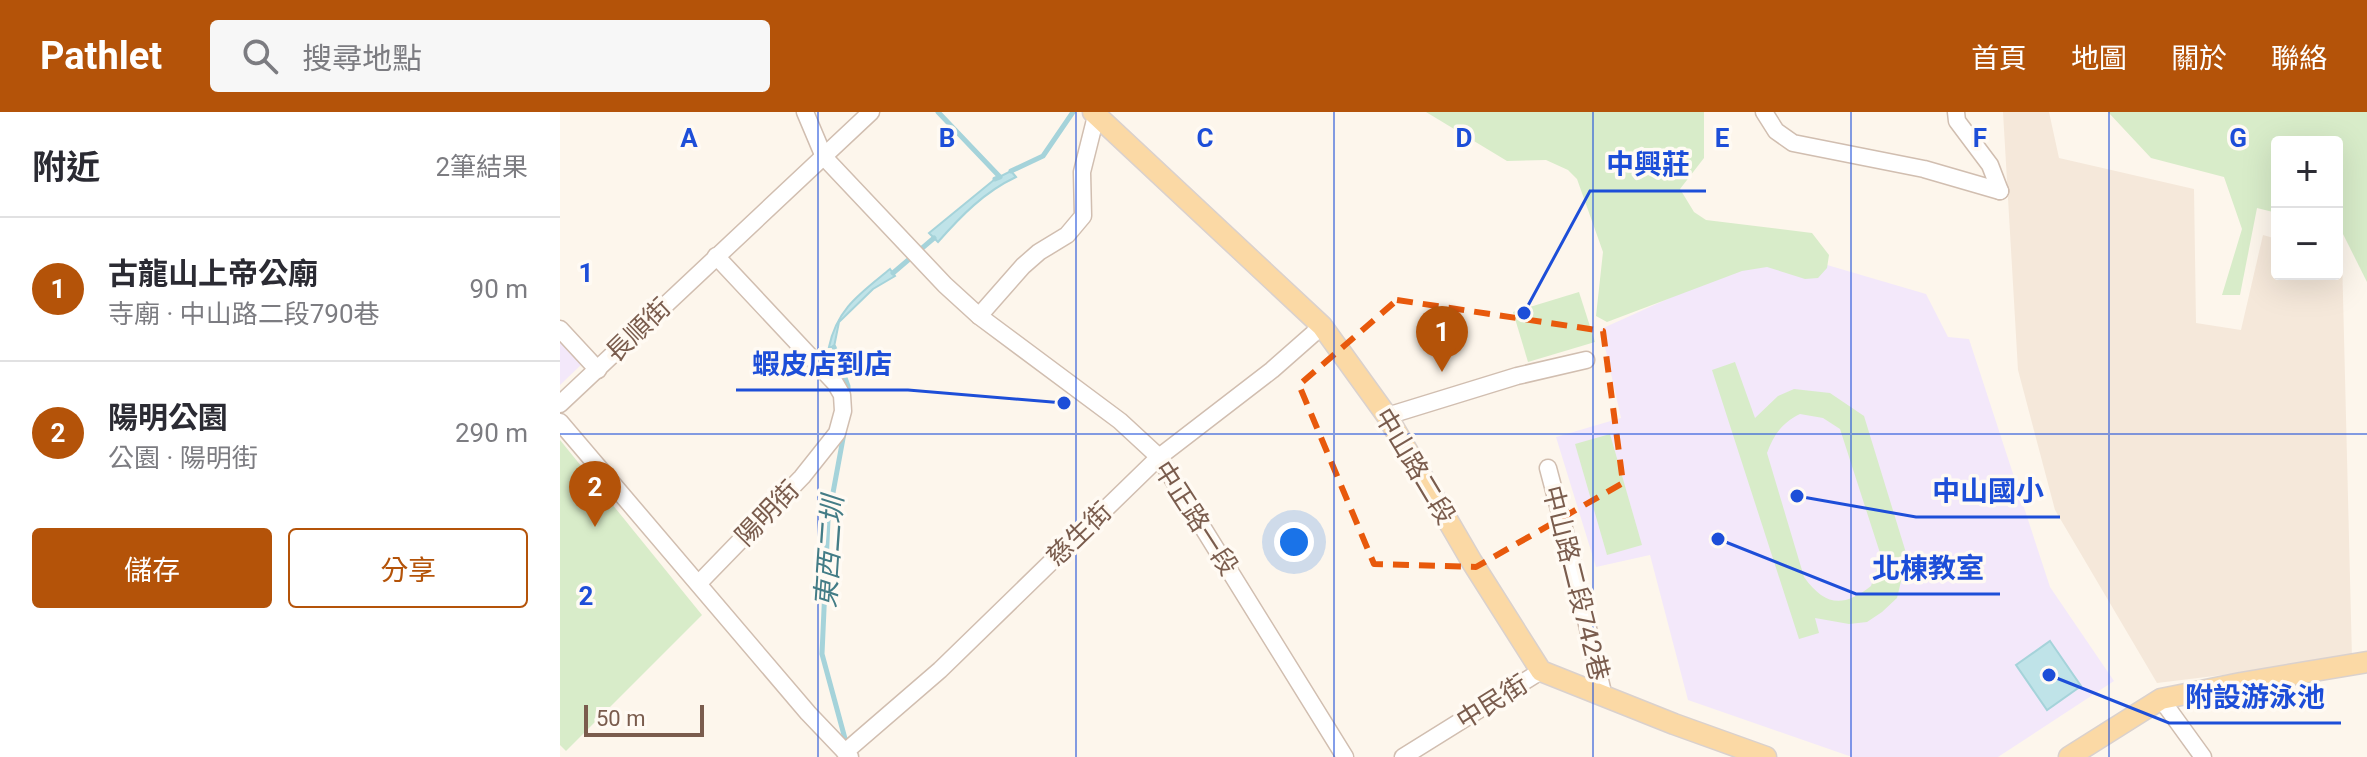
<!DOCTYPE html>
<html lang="zh-TW">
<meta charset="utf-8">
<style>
body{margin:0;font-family:Roboto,"Noto Sans TC",sans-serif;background:#f7f7f7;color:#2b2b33}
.controls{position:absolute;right:24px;top:24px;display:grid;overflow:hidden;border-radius:8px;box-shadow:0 8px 32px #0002}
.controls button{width:72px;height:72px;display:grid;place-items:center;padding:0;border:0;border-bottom:2px solid #e1e1e2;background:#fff;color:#2b2b33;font:40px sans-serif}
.scale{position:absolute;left:24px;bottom:20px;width:120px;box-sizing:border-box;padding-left:8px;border:4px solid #7a5c4d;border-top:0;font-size:22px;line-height:28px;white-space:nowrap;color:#7a5c4d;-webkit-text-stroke:6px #fffaf3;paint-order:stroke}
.you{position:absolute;left:734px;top:430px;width:28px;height:28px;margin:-20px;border:6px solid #fff;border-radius:50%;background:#1a73e8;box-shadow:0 0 0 12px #1a73e833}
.badge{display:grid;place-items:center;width:52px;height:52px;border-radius:50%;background:#b45309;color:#fff;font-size:26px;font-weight:700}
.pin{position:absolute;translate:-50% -66px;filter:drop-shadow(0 2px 4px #0008)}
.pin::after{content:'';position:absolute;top:42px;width:28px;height:24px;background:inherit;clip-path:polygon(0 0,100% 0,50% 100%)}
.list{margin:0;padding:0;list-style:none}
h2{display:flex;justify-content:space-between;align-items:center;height:104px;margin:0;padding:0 32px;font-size:34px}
h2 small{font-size:26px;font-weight:400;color:#7c7c81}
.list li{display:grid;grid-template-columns:52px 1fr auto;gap:24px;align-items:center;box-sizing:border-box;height:144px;padding:0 32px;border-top:2px solid #e1e1e2}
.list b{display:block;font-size:30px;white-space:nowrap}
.list p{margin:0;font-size:26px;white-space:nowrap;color:#7c7c81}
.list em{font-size:26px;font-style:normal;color:#7c7c81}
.actions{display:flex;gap:16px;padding:24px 32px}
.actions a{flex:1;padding:18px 0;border:2px solid #b45309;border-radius:8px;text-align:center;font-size:28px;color:#b45309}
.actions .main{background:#b45309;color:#fff}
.icon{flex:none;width:44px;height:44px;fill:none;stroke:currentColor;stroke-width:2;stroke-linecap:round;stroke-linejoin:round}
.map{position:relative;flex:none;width:1807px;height:645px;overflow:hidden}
header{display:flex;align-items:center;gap:48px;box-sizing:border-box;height:112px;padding:0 40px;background:#b45309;color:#fff}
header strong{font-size:38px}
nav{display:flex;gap:44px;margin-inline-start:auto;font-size:28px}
.search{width:560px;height:72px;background:#f7f7f7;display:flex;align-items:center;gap:20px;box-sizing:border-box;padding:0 28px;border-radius:8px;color:#7c7c81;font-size:30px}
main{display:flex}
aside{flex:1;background:#fff}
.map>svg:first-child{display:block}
.residential{fill:#f5e8da}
.education{fill:#f3e8fa}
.green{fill:#d8ecc9;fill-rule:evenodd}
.water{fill:#bfe3e8;stroke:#a5d3da;stroke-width:2}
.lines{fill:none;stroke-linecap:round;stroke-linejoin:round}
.stream{stroke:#a5d3da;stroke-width:5}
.minor-casing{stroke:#d1beb0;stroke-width:19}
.major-casing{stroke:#dad1cd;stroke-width:23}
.minor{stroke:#fff;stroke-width:16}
.major{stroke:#fbd9a5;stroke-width:20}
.marked{fill:none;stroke:#e8590c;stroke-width:6;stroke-dasharray:16 10;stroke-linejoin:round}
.grid{fill:none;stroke:#1d4ed8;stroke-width:2;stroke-opacity:0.55}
.labels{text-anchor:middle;stroke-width:7;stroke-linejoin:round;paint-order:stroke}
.street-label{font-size:26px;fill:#7a5c4d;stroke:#fffaf3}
.water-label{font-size:28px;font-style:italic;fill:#437c86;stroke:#fffaf3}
.grid-label{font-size:26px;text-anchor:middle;font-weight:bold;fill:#1d4ed8;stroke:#fffaf3;stroke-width:7;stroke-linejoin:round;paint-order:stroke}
.leader{fill:none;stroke:#1d4ed8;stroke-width:3}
.callout-dot{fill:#1d4ed8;stroke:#fffaf3;stroke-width:3}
.callout-label{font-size:28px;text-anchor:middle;font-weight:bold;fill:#1d4ed8;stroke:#fffaf3;stroke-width:7;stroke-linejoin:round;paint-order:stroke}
</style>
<header>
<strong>Pathlet</strong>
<div class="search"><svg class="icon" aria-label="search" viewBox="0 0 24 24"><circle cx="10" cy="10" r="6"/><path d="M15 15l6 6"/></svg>搜尋地點</div>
<nav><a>首頁</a><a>地圖</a><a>關於</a><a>聯絡</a></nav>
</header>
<main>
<aside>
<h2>附近<small>2筆結果</small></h2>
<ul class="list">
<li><span class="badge">1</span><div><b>古龍山上帝公廟</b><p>寺廟 · 中山路二段790巷</p></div><em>90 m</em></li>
<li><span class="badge">2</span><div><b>陽明公園</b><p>公園 · 陽明街</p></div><em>290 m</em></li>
</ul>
<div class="actions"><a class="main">儲存</a><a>分享</a></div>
</aside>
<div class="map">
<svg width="1807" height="645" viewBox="0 0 1807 645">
<rect width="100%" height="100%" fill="#fdf6ec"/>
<path class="residential" d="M 1443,0 L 1489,0 L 1499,46 L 1634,77 L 1636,211 L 1681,218 L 1703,123 L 1717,127 L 1717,162 L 1777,162 L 1777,142 L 1782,144 L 1792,547 L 1597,571 L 1495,398 L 1458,258 Z"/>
<g class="education">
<path d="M 1216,138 L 1366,182 L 1388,225 L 1409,227 L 1490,475 L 1554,569 L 1438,645 L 1292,645 L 1128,588 L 1090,443 L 1036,455 L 996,325 L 1061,306 L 1041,217 Z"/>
<path d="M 0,222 L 25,249 L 0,273 Z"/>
</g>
<g class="green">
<path d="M 866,0 L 1144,0 L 1144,46 L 1120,77 L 1134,100 L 1146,108 L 1252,121 L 1269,143 L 1267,156 L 1258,166 L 1245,167 L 1207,155 L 1182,159 L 1047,210 L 1036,204 L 1043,140 L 1017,67 L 1008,58 L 986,48 L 947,49 Z"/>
<path d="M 1548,0 L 1807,0 L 1807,170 L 1782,120 L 1777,118 L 1777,30 L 1717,30 L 1717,101 L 1697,96 L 1680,183 L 1662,183 L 1682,117 L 1664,65 L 1591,46 Z"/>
<path d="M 1019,180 L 1035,230 L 968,250 L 953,200 Z"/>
<path d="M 1175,250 L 1195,306 L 1218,284 L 1234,277 L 1270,281 L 1304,304 L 1347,444 L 1337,486 L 1322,500 L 1307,510 L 1289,512 L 1255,506 L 1259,521 L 1239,527 L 1152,258 ZM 1240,302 L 1263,306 L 1280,317 L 1321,444 L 1311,474 C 1283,496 1265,494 1244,465 L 1207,341 C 1214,322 1222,311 1240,302 Z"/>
<path d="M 1050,322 L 1082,433 L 1047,443 L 1015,332 Z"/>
<path d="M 0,328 L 142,503 L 6,639 L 0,633 Z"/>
</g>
<g class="water">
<path d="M 451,59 L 456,65 C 424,80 401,104 378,130 L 369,121 L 435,67 Z"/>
<path d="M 330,157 L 335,164 L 313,177 L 279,210 L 274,235 L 269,235 C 277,196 301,181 330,157 Z"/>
<path d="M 1490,529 L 1521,574 L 1487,598 L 1456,553 Z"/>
</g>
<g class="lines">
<g class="stream">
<path d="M 378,0 L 440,65 L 435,67"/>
<path d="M 451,59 L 483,44 L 513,0"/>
<path d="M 333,161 L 374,126"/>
<path d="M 274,235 L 288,274 L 288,283"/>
<path d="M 284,321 L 268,408 L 262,542 L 287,634"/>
</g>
<defs>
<g id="minor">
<path d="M 245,0 L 264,45 L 385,173 L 419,204 L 560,309 L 599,345 L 785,645"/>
<path d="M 1204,0 L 1216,19 L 1233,31 L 1364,57 L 1440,79"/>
<path d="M 1396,0 L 1397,9 L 1430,53 L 1440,79"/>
<path d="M 419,204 L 463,154 L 479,140 L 507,123 L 523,104 L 522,60 L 537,0"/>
<path d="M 0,217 L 38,258"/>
<path d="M 0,292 L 311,0"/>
<path d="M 827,304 L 957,264 L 1026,248"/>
<path d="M 0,310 L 248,601 L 290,645"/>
<path d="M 988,356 L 1009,435 L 1044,585"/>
<path d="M 139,471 L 242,365 L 277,321 L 283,299 L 282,283 L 275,271 L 156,144"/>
<path d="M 1601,587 L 1643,645"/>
<path d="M 285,640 L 380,558 L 599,345 L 712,258 L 762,214"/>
<path d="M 843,645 L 981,559"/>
</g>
<g id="major">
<path d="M 533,0 L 762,214 L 827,304 L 912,450 L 981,559 L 1114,612 L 1206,645"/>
<path d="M 1509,645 L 1601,587 L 1681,571 L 1807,550"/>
</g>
</defs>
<use href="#minor" class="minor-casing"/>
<use href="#major" class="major-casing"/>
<use href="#minor" class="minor"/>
<use href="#major" class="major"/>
</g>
<path class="marked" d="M 837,188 L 1043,219 L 1063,371 L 916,455 L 814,452 L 739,273 Z"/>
<path class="grid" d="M 258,0 L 258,645M 516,0 L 516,645M 774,0 L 774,645M 1033,0 L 1033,645M 1291,0 L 1291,645M 1549,0 L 1549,645M 0,322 L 1807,322"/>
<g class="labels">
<g class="street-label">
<text transform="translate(78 218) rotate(-44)" y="9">長順街</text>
<text transform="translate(855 354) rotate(59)" y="9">中山路二段</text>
<text transform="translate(207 401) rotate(-46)" y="9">陽明街</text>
<text transform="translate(636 406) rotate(57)" y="9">中正路一段</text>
<text transform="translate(519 422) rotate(-44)" y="9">慈生街</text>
<text transform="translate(1016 471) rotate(76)" y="9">中山路二段742巷</text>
<text transform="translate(932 590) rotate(-32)" y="9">中民街</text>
</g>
<g class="water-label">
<text transform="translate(269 440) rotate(-86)" y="10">東西二圳</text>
</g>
</g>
<g class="grid-label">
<text x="129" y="35">A</text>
<text x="387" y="35">B</text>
<text x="645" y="35">C</text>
<text x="904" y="35">D</text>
<text x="1162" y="35">E</text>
<text x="1420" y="35">F</text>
<text x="1678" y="35">G</text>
<text x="26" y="170">1</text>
<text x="26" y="493">2</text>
</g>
<path class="leader" d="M964 201L1030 79H1146M504 291L348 278H176M1237 384L1356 405H1500M1158 427L1296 482H1440M1489 563L1609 611H1781"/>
<g class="callout-dot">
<circle cx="964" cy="201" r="8"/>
<circle cx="504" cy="291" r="8"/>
<circle cx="1237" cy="384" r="8"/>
<circle cx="1158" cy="427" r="8"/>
<circle cx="1489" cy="563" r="8"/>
</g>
<g class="callout-label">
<text x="1088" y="62">中興莊</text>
<text x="262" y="262">蝦皮店到店</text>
<text x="1428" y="389">中山國小</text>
<text x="1368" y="466">北棟教室</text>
<text x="1695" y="595">附設游泳池</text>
</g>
</svg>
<div class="controls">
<button>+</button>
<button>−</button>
</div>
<div class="scale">50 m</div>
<div class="you"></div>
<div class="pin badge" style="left:882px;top:260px">1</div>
<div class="pin badge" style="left:35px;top:415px">2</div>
</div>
</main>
